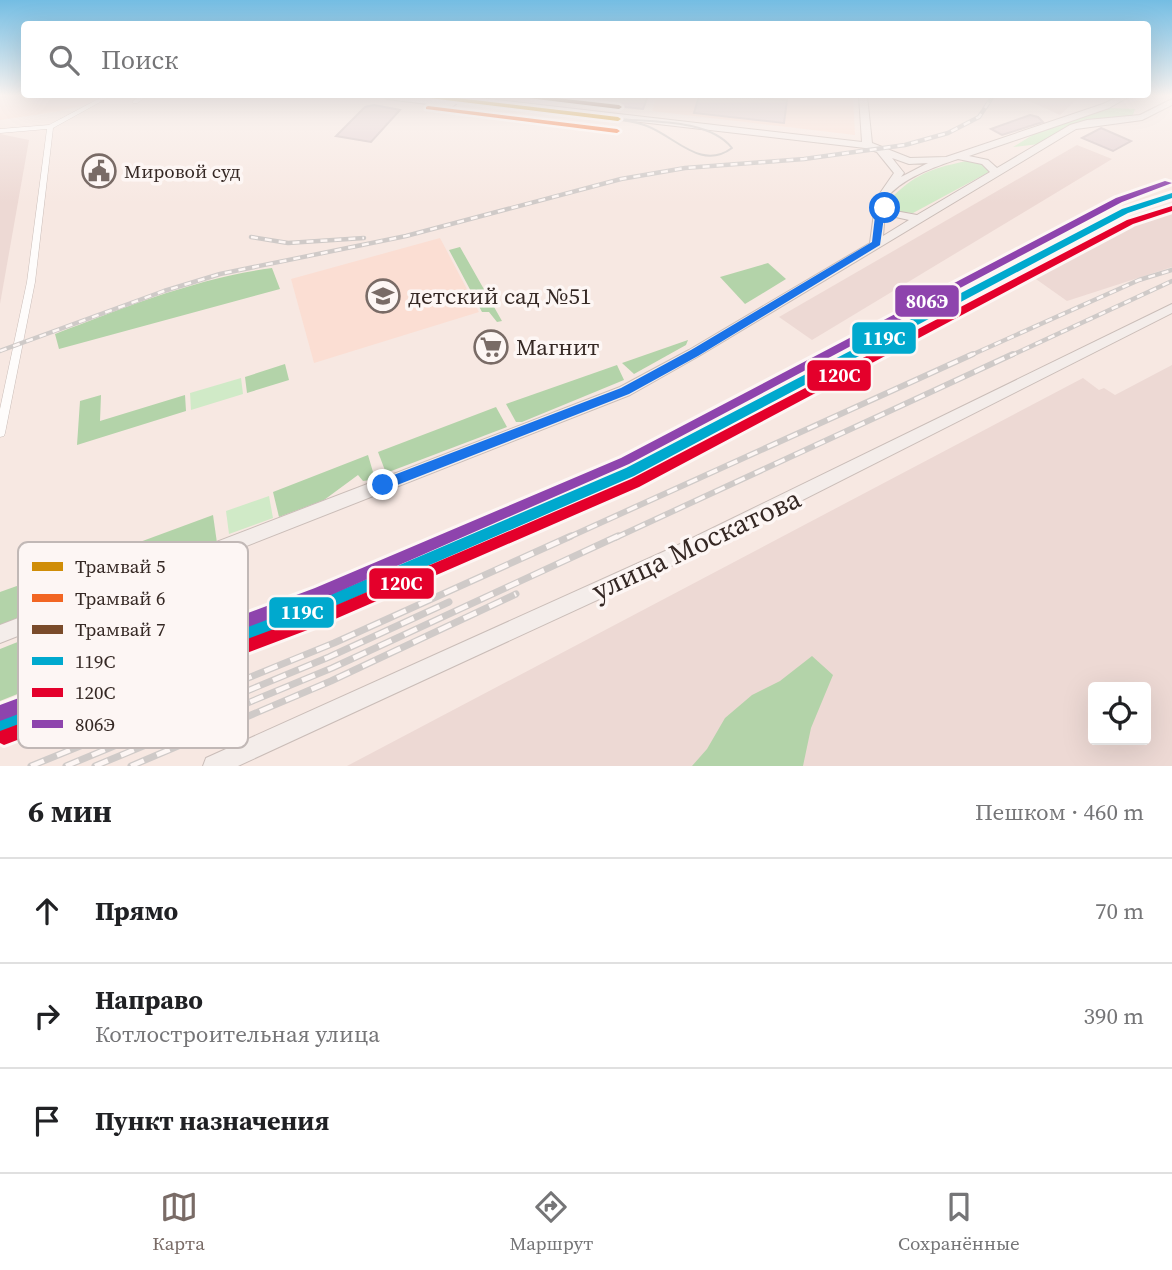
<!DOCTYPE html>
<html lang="ru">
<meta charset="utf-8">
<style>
body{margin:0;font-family:"Source Serif 4",serif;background:#f6f6f6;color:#202124}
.controls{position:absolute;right:21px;bottom:21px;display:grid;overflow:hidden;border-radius:7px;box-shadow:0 7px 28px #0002}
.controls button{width:63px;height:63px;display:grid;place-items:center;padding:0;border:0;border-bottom:2px solid #e0e0e0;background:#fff;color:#202124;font:35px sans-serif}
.stop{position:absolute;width:21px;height:21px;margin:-16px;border:5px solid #1a73e8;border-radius:50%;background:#fff}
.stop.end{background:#1a73e8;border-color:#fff;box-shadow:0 2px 7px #0008}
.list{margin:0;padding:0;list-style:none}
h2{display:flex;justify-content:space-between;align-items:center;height:91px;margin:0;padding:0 28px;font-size:30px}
h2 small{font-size:23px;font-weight:400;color:#757577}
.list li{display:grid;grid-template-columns:46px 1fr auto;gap:21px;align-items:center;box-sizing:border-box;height:105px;padding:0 28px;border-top:2px solid #e0e0e0}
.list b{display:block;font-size:26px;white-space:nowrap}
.list p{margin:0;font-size:23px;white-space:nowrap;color:#757577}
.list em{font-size:23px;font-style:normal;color:#757577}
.icon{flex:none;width:38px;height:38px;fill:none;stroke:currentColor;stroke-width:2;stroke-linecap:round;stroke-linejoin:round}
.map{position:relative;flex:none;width:1172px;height:766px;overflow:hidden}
.search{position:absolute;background:#fff;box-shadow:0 7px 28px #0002;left:21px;right:21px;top:21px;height:77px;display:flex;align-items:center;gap:18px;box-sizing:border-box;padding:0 24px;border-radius:7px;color:#757577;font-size:26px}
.sheet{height:406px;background:#fff}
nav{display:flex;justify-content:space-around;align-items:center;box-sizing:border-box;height:98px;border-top:2px solid #e0e0e0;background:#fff;font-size:19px;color:#757577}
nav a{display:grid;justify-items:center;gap:4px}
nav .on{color:#796b66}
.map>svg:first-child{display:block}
.built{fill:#fbded3}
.industrial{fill:#edd9d4;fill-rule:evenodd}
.green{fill:#d0eac7}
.forest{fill:#b3d3a9}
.building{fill:#e3d1d2;stroke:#d2c4c4;stroke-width:2}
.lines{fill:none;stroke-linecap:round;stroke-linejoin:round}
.street-casing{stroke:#cabdb8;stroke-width:1}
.secondary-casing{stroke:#cabdb8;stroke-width:2}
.street{fill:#fefcfb;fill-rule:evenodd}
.secondary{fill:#f4edea;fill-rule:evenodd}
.tram{stroke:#cfcac8;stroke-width:2}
.rail-far2-casing{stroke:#cfcac8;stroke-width:4.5}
.rail-far1-casing{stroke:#cfcac8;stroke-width:6}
.rail-casing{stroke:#cfcac8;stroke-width:7}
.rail-far2{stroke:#fdf6f4;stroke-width:2.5;stroke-dasharray:7;stroke-linecap:butt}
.rail-far1{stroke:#fdf6f4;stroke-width:3.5;stroke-dasharray:11;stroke-linecap:butt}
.rail{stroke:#fdf6f4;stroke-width:4.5;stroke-dasharray:14;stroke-linecap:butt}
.rail-1-casing{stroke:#fdf6f4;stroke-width:6}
.rail-2-casing{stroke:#fdf6f4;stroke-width:6}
.rail-3-casing{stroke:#fdf6f4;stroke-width:6}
.rail-1{fill:#00a9ce;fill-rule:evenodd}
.rail-2{fill:#e4002b;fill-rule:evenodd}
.rail-3{fill:#8e44ad;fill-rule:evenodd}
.tram-1-casing{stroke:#fdf6f4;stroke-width:5}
.tram-2-casing{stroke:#fdf6f4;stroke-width:5}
.tram-3-casing{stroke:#fdf6f4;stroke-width:5}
.tram-1{fill:#d08d07;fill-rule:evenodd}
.tram-2{fill:#f26522;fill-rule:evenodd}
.tram-3{fill:#7a4b2a;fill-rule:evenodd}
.route{fill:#1a73e8}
.labels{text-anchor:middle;stroke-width:7;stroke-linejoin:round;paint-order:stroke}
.far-poi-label{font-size:19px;fill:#352824;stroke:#fdf6f4;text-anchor:start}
.poi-label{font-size:23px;fill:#352824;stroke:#fdf6f4;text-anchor:start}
.near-street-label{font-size:28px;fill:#352824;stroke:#fdf6f4}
.key{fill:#fdf6f4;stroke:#c1b8b6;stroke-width:2}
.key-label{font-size:19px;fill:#352824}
.line-badge{stroke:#fdf6f4;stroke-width:2.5}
.badge-label{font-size:19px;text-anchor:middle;font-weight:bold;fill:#fff}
</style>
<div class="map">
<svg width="1172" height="766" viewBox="0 0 1172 766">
<rect width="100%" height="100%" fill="#f7e8e2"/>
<g class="built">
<path d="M 0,96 L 100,96 L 85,105 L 55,112 L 0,120 Z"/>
<path d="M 657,96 L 853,96 L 855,135 L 652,111 Z"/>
<path d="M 440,238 L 479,312 L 314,363 L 291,279 Z"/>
</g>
<g class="industrial">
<path d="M 1001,96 L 1081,96 L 1060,115 L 1029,101 Z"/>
<path d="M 0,134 L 29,140 L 0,304 Z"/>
<path d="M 1077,145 L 1112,159 L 812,340 L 779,317 Z"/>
<path d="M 1172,209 L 1172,267 L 1067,301 L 1026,272 Z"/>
<path d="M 1172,365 L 1172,766 L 347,766 L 1083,378 L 1099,390 L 1104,388 L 1115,395 ZM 1093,687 L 1146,687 L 1146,740 L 1093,740 Z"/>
</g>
<g class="green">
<path d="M 1110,108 L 1135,109 L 1132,117 L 1069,125 L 1039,144 L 1013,147 L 1034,134 Z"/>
<path d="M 966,161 L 981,164 L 989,172 L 913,213 L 895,212 L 889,206 L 889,200 C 915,174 930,169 966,161 Z"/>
<path d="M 241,378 L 243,394 L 191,410 L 190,393 Z"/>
<path d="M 269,496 L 273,518 L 229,534 L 226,511 Z"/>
</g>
<g class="forest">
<path d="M 460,247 L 502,321 L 497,322 L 489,312 L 482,312 L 449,250 Z"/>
<path d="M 768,263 L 786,279 L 745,304 L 720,277 Z"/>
<path d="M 272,268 L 280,289 L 59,349 L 55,334 C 125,307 197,278 272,268 Z"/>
<path d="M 688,340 L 686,345 L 634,374 L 622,363 Z"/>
<path d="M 285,364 L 289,380 L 247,393 L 245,377 Z"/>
<path d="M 617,365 L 624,380 L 522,422 L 516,422 L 506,404 Z"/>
<path d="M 101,395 L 100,421 L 185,395 L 186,411 L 77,445 L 80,401 Z"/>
<path d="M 496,407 L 507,427 L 386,473 L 378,452 Z"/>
<path d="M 368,455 L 373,472 L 371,480 L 363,481 L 358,475 L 324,500 L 279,517 L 273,492 Z"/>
<path d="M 213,515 L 217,543 L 110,583 L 110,553 Z"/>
<path d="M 98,557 L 97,588 L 0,627 L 0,592 Z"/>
<path d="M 111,605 L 115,655 L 0,701 L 0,649 Z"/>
<path d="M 812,656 L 833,675 L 811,728 L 803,766 L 692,766 L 707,749 L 725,718 L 752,695 L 780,681 Z"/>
</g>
<g class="building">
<path d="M 581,96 L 648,96 L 643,109 L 580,102 Z"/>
<path d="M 699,96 L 787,100 L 784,123 L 694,113 Z"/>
<path d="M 374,105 L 400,110 L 371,142 L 336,136 L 365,107 Z"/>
<path d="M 1030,115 L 1038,117 L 1043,122 L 1002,135 L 991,129 Z"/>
<path d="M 1101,128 L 1131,141 L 1113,151 L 1082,138 Z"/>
<path d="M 107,156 L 106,182 L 90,186 L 92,159 Z"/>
</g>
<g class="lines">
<defs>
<g id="street">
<path d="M 104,96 L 111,96 L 53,128 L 35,282 L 5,433 L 4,436 L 0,437 L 0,409 L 27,282 L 47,129 L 0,133 L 0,129 L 49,125 Z"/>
<path d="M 140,96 L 147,96 L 137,103 L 133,103 L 133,101 Z"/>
</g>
<g id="secondary">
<path d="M 383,96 L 406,96 L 452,101 L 456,104 L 452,107 L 387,99 Z"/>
<path d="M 438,96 L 462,96 L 862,142 L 859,96 L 867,96 L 872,143 L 910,158 L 946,157 L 1103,104 L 1120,96 L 1130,96 L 1109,108 L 969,156 L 988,160 L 997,168 L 1070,125 L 1087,120 L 1140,115 L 1172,99 L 1172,105 L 1142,120 L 1076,129 L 699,356 L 630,395 L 0,643 L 0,625 L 620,387 L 689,350 L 870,243 L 876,199 L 894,173 L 877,152 L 865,148 L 442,99 ZM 892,158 L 909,164 L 928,163 L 901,177 L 904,173 ZM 958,159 L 982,164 L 990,172 L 917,215 L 895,211 L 886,199 C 901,178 935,167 958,159 ZM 885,212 L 887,215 L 909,220 L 883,236 Z"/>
<path d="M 1172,304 L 1172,313 L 686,559 L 238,766 L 203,766 L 206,758 L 674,547 Z"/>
</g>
</defs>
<use href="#street" class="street-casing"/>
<use href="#secondary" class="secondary-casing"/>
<use href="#street" class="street"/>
<use href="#secondary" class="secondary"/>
<path class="tram" d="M 586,117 C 606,119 628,119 647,126 C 676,137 701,171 732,148 C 709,119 652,122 618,119"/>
<defs>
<g id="rail-far2">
<path d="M 251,237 L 288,243 L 364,238"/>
<path d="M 0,351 L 164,291 L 220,274 L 406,236 L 621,179 L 685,168 L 804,159 L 905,145 L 948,133 L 979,117 L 993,96"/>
<path d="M 969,356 L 1139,280 L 1172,270"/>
<path d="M 1010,356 L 1172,281"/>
</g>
<g id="rail-far1">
<path d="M 567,538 L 973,354"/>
<path d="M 615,538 L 1013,354"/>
</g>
<g id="rail">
<path d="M 31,766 L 334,643 L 571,536"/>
<path d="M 66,766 L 329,657 L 449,602"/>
<path d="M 95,766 L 332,668 L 618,536"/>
<path d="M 131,766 L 331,681 L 516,594"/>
</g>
</defs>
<use href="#rail-far2" class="rail-far2-casing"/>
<use href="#rail-far1" class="rail-far1-casing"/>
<use href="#rail" class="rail-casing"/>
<use href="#rail-far2" class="rail-far2"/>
<use href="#rail-far1" class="rail-far1"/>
<use href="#rail" class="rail"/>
<defs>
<path id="rail-1" d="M 1172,193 L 1172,198 L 1128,213 L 634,476 L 322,612 L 0,734 L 0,718 L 320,599 L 626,468 L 1122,209 Z"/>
<path id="rail-2" d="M 1172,206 L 1172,211 L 1133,224 L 639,487 L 326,623 L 4,745 L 0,743 L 0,731 L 325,610 L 631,479 L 1127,220 Z"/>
<path id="rail-3" d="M 1165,181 L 1172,183 L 1122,202 L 629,464 L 322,599 L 0,721 L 0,705 L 315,588 L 621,458 L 1116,198 Z"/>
</defs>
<use href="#rail-1" class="rail-1-casing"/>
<use href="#rail-2" class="rail-2-casing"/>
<use href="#rail-3" class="rail-3-casing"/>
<use href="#rail-1" class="rail-1"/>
<use href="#rail-2" class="rail-2"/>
<use href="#rail-3" class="rail-3"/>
<defs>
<path id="tram-1" d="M 426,96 L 440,96 L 618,117 L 621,119 L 618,121 L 429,98 Z"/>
<path id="tram-2" d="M 428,106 L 617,129 L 620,131 L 617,133 L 426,109 L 426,107 Z"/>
<path id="tram-3" d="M 525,96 L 539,96 L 619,105 L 622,107 L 619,109 L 528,98 Z"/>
</defs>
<use href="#tram-1" class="tram-1-casing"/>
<use href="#tram-2" class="tram-2-casing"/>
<use href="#tram-3" class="tram-3-casing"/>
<use href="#tram-1" class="tram-1"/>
<use href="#tram-2" class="tram-2"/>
<use href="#tram-3" class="tram-3"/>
</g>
<linearGradient id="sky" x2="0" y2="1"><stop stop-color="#74bde3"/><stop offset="0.47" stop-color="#fbf5f2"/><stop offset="1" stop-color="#fbf5f2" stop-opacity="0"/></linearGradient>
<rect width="1172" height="203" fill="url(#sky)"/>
<path class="route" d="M 881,197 L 889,208 L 885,210 L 880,245 L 698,356 L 629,394 L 387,489 L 378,489 L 378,481 L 621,388 L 691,350 L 872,242 L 877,199 Z"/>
<defs>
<symbol id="civic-ring" viewBox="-11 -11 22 22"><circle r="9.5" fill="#fdf6f4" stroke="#796b66" stroke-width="1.5"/><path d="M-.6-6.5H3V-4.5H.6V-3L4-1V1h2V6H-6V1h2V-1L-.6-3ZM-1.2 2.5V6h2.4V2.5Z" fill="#796b66"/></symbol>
<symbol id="school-ring" viewBox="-11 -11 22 22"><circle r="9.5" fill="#fdf6f4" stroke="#796b66" stroke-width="1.5"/><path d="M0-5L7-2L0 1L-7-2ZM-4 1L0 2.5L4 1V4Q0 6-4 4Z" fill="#796b66"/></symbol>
<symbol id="supermarket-ring" viewBox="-11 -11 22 22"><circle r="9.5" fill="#fdf6f4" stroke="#796b66" stroke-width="1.5"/><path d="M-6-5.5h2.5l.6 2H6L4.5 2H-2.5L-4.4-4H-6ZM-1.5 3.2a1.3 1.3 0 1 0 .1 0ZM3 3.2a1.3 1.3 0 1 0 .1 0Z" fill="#796b66"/></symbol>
</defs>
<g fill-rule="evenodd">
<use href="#civic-ring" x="80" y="152" width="38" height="38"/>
<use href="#school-ring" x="364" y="277" width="38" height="38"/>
<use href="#supermarket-ring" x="472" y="328" width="38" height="38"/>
</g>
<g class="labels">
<g class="far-poi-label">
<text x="124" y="178">Мировой суд</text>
</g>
<g class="poi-label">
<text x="408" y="304">детский сад №51</text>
<text x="516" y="355">Магнит</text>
</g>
<g class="near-street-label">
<text transform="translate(696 544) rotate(-25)" y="10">улица Москатова</text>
</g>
</g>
<rect x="18" y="542" width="230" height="206" rx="10" class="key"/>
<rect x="32" y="562" width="31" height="9" fill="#d08d07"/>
<rect x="32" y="594" width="31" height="8" fill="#f26522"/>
<rect x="32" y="625" width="31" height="9" fill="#7a4b2a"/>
<rect x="32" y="657" width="31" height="8" fill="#00a9ce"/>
<rect x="32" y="688" width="31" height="9" fill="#e4002b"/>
<rect x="32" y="720" width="31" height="8" fill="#8e44ad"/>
<g class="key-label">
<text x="75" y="573">Трамвай 5</text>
<text x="75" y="605">Трамвай 6</text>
<text x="75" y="636">Трамвай 7</text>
<text x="75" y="668">119С</text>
<text x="75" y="699">120С</text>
<text x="75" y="731">806Э</text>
</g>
<g class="line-badge">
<rect x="894" y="284" width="66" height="34" rx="7" fill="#8e44ad"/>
<rect x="851" y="321" width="66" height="34" rx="7" fill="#00a9ce"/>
<rect x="806" y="359" width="66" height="33" rx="7" fill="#e4002b"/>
<rect x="368" y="567" width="67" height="33" rx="7" fill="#e4002b"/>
<rect x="268" y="596" width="67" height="33" rx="7" fill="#00a9ce"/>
</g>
<g class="badge-label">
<text x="927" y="308">806Э</text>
<text x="884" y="345">119С</text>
<text x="839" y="382">120С</text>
<text x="401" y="590">120С</text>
<text x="302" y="619">119С</text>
</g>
</svg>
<div class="controls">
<button><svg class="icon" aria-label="locate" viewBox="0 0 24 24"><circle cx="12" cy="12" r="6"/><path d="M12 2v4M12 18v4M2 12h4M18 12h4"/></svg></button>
</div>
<div class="stop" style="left:885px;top:208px"></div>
<div class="stop end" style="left:383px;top:485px"></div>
<div class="search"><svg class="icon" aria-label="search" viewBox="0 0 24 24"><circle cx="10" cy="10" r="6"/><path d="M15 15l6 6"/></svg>Поиск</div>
</div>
<section class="sheet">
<h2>6 мин<small>Пешком · 460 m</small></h2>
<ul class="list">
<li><svg class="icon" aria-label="ahead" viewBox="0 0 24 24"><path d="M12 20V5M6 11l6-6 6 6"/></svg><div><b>Прямо</b></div><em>70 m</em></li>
<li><svg class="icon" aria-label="right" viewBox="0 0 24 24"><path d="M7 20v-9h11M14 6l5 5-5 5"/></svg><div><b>Направо</b><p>Котлостроительная улица</p></div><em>390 m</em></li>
<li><svg class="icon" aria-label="arrive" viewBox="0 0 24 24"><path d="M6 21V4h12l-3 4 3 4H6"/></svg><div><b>Пункт назначения</b></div></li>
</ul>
</section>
<nav>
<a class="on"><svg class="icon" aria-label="map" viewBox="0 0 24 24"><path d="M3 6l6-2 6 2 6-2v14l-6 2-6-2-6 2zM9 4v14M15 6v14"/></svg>Карта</a>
<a><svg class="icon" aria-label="directions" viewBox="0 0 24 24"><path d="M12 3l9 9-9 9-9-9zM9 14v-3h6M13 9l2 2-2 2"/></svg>Маршрут</a>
<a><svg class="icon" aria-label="saved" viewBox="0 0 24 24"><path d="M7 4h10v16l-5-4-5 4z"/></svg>Сохранённые</a>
</nav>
